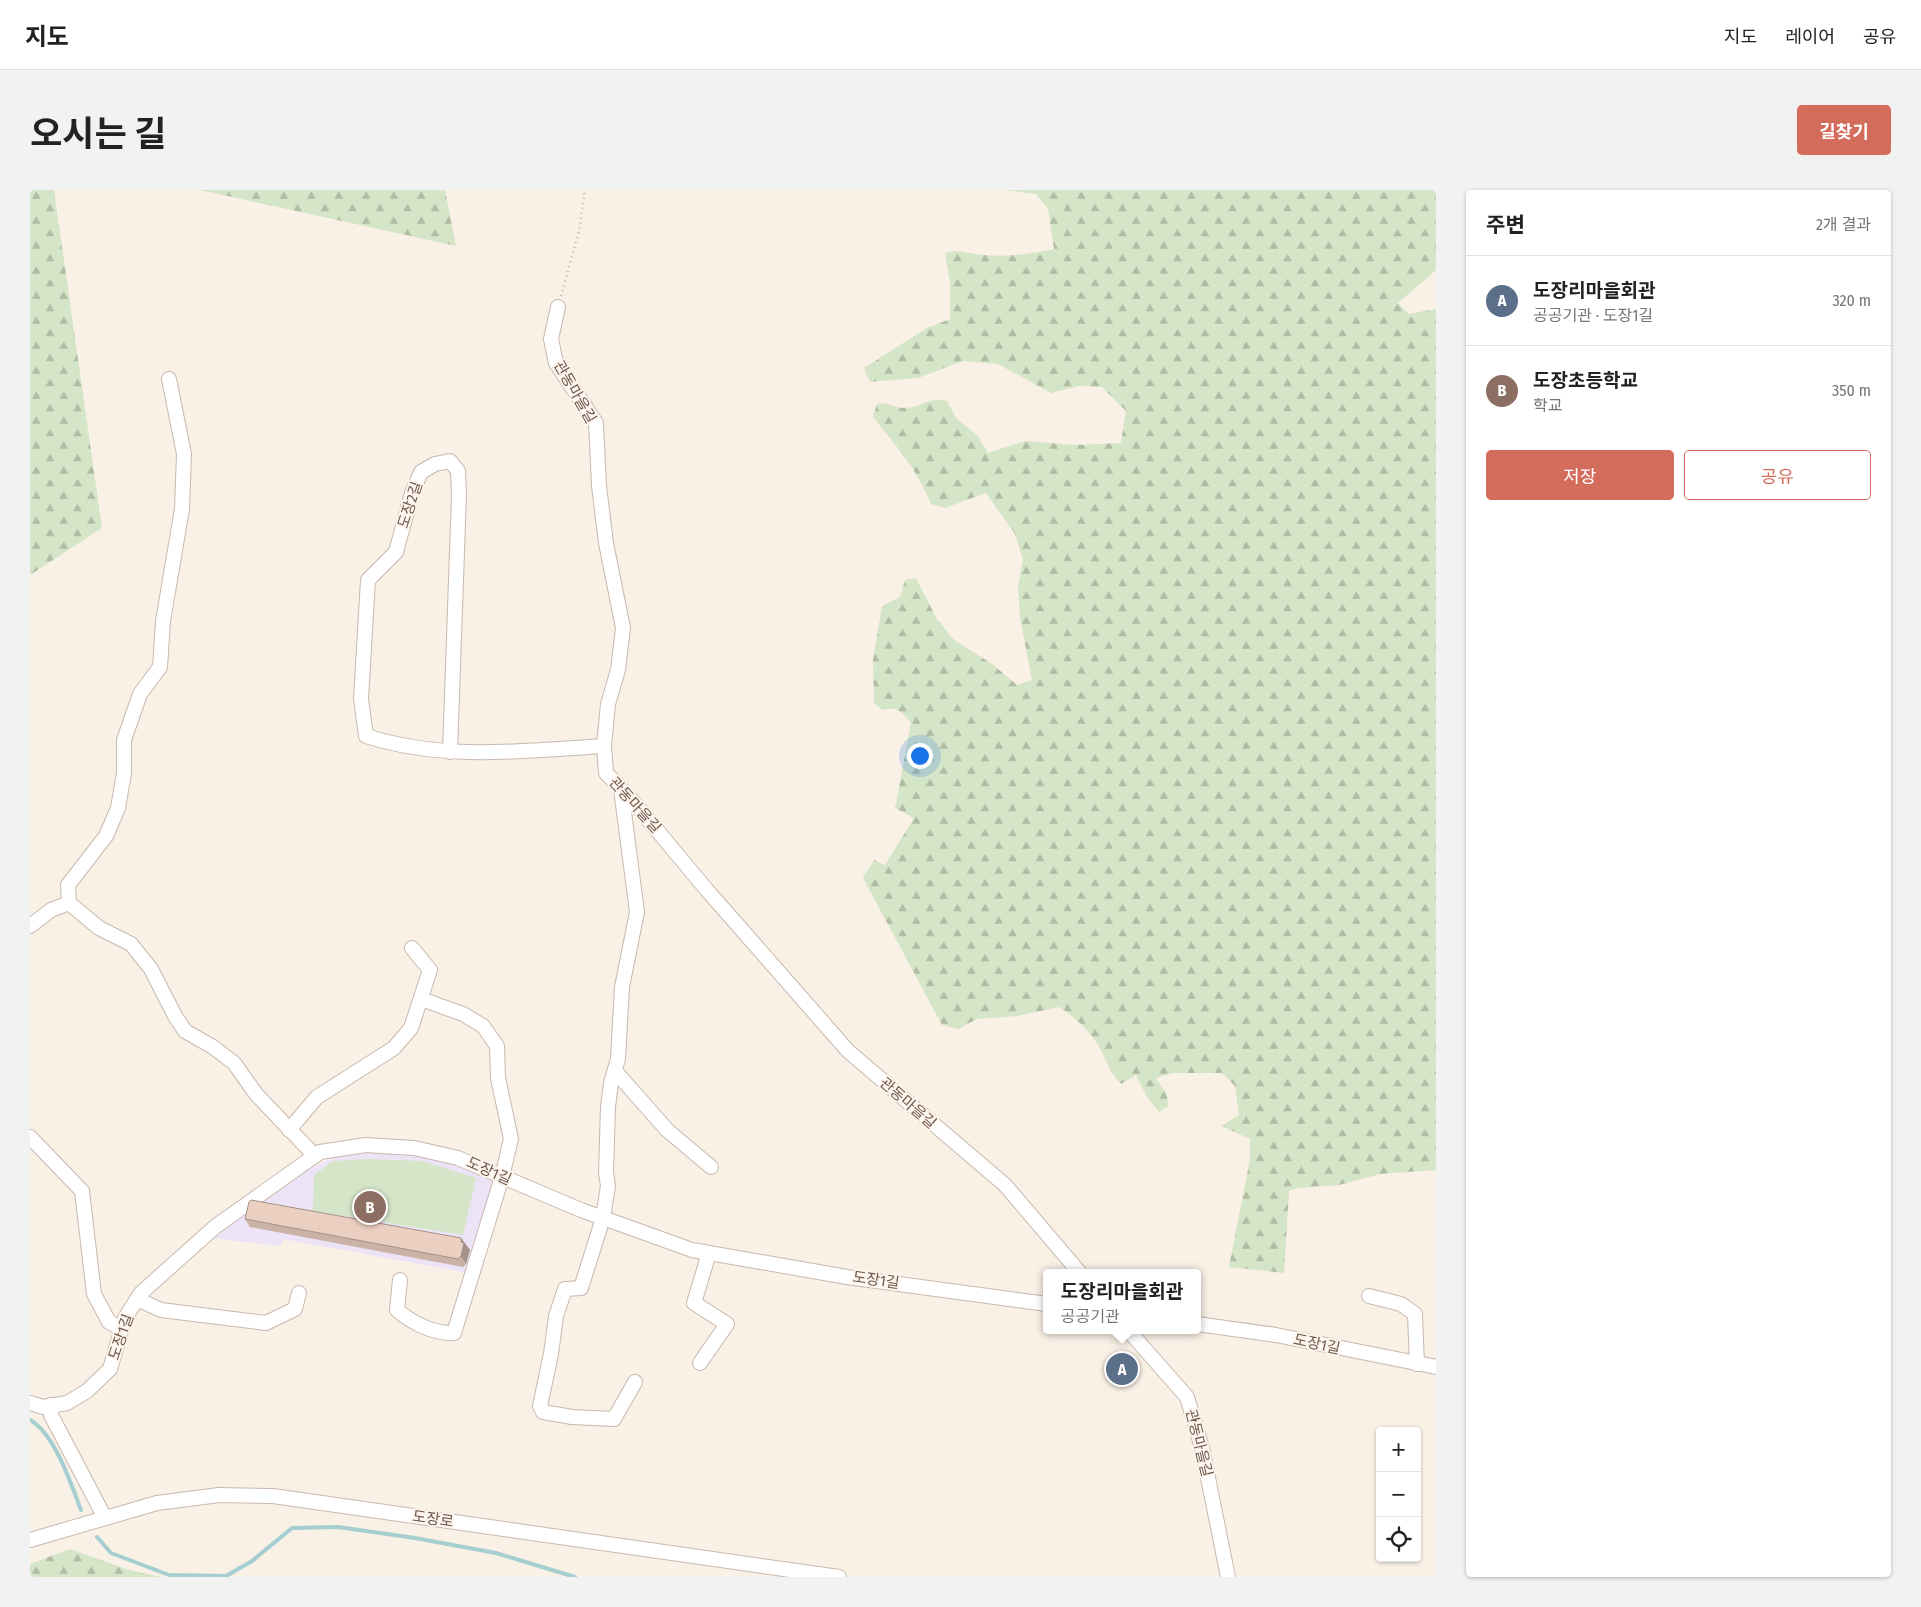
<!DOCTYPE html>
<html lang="ko">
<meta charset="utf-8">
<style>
body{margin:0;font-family:"Fira Sans Condensed","Noto Sans KR",sans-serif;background:#f2f2f2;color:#222}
.controls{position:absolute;right:15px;bottom:15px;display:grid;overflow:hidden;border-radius:5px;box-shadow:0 1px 4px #0004}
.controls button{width:45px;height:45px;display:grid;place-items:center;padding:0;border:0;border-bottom:1px solid #e0e0e0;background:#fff;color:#222;font:25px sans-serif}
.you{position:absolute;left:889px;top:565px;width:18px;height:18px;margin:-12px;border:4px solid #fff;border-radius:50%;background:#1a73e8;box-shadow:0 0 0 8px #1a73e833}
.badge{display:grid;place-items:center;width:32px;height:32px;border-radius:50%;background:#d46c5b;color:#fff;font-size:16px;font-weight:700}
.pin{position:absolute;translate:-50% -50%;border:2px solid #fff;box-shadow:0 1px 5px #0006}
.popup{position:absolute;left:1013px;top:1079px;width:158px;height:65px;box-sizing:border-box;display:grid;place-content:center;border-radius:5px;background:#fff;filter:drop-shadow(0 1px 4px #0005);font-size:16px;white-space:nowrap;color:#767676}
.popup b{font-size:19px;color:#222}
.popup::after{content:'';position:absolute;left:50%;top:100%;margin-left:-10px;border:10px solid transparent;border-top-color:#fff}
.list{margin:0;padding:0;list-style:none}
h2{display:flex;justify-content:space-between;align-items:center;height:65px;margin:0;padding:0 20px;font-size:21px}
h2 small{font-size:16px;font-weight:400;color:#767676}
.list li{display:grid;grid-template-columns:32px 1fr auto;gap:15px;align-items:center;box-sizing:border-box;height:90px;padding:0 20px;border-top:1px solid #e0e0e0}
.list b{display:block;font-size:19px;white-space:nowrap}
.list p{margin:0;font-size:16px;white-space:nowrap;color:#767676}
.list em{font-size:16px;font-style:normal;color:#767676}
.actions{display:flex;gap:10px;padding:15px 20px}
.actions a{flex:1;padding:11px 0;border:1px solid #d46c5b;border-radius:5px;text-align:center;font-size:18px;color:#d46c5b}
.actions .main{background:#d46c5b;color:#fff}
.icon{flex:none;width:28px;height:28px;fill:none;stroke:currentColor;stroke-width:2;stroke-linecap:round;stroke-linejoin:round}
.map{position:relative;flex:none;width:1406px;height:1387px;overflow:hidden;border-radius:5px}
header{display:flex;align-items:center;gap:30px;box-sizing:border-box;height:70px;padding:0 25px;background:#fff;border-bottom:1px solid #e0e0e0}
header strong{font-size:24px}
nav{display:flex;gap:28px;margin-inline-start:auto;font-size:18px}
.intro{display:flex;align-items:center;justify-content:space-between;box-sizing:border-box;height:120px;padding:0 30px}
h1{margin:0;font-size:35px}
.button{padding:12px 22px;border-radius:5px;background:#d46c5b;color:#fff;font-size:18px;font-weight:700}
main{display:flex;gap:30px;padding:0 30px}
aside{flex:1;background:#fff;border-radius:5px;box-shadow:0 1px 4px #0004}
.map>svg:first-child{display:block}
.education{fill:#ede3f6}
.forest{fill:url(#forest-firs)}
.pitch{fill:#d5e5c7}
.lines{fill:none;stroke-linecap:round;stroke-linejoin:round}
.stream{stroke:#a5ced1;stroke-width:4}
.minor-casing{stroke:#c9b8ae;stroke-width:16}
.path{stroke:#d0b2a5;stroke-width:2.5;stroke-dasharray:1 4;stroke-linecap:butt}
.minor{stroke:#fff;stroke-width:14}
.wall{fill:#cab2a6}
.shaded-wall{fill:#a49187}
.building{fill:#ebcfc1;stroke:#a49187}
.labels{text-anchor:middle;stroke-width:4;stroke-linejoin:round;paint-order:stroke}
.street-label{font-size:15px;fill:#6f574e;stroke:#fdf5ec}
</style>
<header>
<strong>지도</strong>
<nav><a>지도</a><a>레이어</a><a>공유</a></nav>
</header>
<div class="intro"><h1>오시는 길</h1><a class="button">길찾기</a></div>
<main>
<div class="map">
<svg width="1406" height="1387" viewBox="0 0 1406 1387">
<defs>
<pattern id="forest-firs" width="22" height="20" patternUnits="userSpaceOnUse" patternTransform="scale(1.25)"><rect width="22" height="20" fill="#d5e5c7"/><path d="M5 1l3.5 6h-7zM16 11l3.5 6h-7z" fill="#b1bca4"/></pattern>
</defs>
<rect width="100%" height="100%" fill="#f9f0e6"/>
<path class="education" d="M 349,963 L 391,965 L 464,988 L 466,993 L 438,1083 L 253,1049 L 251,1056 L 181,1048 L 275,982 L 309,964 Z"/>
<g class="forest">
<path d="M 0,0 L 24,0 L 72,338 L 0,385 Z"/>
<path d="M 170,0 L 415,0 L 426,56 Z"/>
<path d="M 976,0 L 1406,0 L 1406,80 L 1368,113 L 1379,124 L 1406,119 L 1406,980 L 1350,984 L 1309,995 L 1267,998 L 1259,1001 L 1254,1083 L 1199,1077 L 1220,969 L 1220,949 L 1191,936 L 1209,925 L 1205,896 L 1192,883 L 1142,883 L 1126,888 L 1137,905 L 1138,916 L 1129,922 L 1117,907 L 1106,885 L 1091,894 C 1081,884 1077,872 1071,860 C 1062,843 1045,827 1029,817 L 987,826 L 947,829 L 928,839 L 912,835 L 833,688 L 844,670 L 855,675 L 884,628 L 865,618 L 881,533 C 872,522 867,516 852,520 L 844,513 L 843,470 L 852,416 L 870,407 L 875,390 L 886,388 L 907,429 L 924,450 L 962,474 L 987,495 L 1002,490 L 990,428 L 988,396 L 993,370 L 985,344 L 956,303 L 915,318 L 901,314 C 888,281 865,254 843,227 L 847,214 C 857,211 864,218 874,218 C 893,218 895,207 917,211 L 926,228 L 947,245 L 958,263 L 995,251 L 1045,255 L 1091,253 L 1096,221 L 1072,197 L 1049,196 L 1021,203 L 968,174 L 933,171 L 888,188 L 840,192 L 834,178 L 897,138 L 920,129 L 920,92 L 915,63 C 930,59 939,64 954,65 C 976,67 1002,64 1024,59 L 1018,19 L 1006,4 Z"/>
<path d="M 40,1359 L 99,1380 L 131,1387 L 0,1387 L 0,1374 Z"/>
</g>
<path class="pitch" d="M 338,969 L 393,971 L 446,988 L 433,1045 L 283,1021 L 284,985 L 303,971 Z"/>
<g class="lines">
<g class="stream">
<path d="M 0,1230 C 25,1244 41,1294 51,1320"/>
<path d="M 67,1347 L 81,1363 L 139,1385 L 196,1386 L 222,1371 L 262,1338 L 308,1337 L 385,1348 L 466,1363 L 545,1387"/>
</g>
<defs>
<g id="minor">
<path d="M 528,117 L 521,149 L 526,173 L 566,233 L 569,296 L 576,353 L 593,438 L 588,480 L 578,514 L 574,556 L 576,583 L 601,609 L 676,699 L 818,861 L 975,995 L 1050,1083"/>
<path d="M 420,562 L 429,304 L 428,281 L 420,271 L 405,274 L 391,282 L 382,303 L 366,362 L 338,390 L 331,509 L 336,546 C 414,571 494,561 574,556"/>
<path d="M 591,599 L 607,722 L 592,797 L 588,869 L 581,893 L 578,917 L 576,982 L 578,996 L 573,1028 L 551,1098 L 535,1099 L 526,1126 L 521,1164 L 510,1216 L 513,1222 L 542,1227 L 584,1229 L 605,1192"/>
<path d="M 39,713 L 69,738 L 101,754 L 121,779 L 145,826 L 155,841 L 183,857 L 204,873 L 226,904 L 285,966"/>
<path d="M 0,736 L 21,720 L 39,713 L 38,695 L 76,646 L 88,618 L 94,583 L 94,550 L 110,504 L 130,477 L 133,431 L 152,319 L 154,264 L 139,189"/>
<path d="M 585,881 L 637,940 L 681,977"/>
<path d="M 259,940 L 287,907 L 364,858 L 381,838 L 400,780 L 382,758"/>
<path d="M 0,947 L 52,1001 L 64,1104 L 79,1132 L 92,1139"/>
<path d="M 370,1090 L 367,1120 C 382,1133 404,1144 424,1143 L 472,987 L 481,949 L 468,888 L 467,856 L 453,836 L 433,824 L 391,809"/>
<path d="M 1339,1106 L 1371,1114 L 1385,1124 L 1387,1174"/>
<path d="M 107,1109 L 131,1120 L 236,1133 L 265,1119 L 269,1103"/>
<path d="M 1167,1134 L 1246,1145 L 1406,1177"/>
<path d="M 1098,1140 L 1157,1207 L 1172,1258 L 1198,1387"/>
<path d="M 670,1173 L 697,1134 L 664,1113 L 679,1063"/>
<path d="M 0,1213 L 13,1217 L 37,1213 L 57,1201 L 80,1179 L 95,1128 L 111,1103 L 186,1036 L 290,962 L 336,955 L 384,958 L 428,968 L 551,1020 L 662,1060 L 817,1087 L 1017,1114"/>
<path d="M 21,1215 L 21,1225 L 75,1328"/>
<path d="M 0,1350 L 127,1313 L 189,1305 L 243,1306 L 809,1387"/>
</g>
</defs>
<use href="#minor" class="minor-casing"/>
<path class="path" d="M 531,106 L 549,41 L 555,0"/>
<use href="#minor" class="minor"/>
</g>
<path class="wall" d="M 215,1029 L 431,1048 L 440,1060 L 436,1074 L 433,1077 L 220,1037 Z"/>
<path class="shaded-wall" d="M 431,1048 L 440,1060 L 436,1074 L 431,1066 Z"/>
<path class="building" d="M 221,1010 L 431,1048 L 431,1052 L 434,1053 L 431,1066 L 428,1069 L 215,1029 L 219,1012 Z"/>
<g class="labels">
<g class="street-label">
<text transform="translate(545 202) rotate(60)" y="5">관동마을길</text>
<text transform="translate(380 315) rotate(-72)" y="5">도장2길</text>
<text transform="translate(605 615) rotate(48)" y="5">관동마을길</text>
<text transform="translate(878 913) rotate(41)" y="5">관동마을길</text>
<text transform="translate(459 981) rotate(24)" y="5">도장1길</text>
<text transform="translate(846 1090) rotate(8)" y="5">도장1길</text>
<text transform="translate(91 1147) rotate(-71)" y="5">도장1길</text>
<text transform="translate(1287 1154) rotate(12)" y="5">도장1길</text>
<text transform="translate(1169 1253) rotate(76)" y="5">관동마을길</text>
<text transform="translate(403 1329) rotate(8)" y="5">도장로</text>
</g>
</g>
</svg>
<div class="controls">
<button>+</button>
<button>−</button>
<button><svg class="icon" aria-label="locate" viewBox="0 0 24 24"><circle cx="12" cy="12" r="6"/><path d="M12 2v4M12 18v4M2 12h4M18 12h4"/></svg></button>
</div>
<div class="you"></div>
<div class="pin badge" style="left:1092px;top:1179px;background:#5c6f8a">A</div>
<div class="popup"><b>도장리마을회관</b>공공기관</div>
<div class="pin badge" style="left:340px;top:1017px;background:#8d6e63">B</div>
</div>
<aside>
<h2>주변<small>2개 결과</small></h2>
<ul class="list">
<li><span class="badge" style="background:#5c6f8a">A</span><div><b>도장리마을회관</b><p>공공기관 · 도장1길</p></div><em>320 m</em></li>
<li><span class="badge" style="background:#8d6e63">B</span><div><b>도장초등학교</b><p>학교</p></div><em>350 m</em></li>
</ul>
<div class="actions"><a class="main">저장</a><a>공유</a></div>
</aside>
</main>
